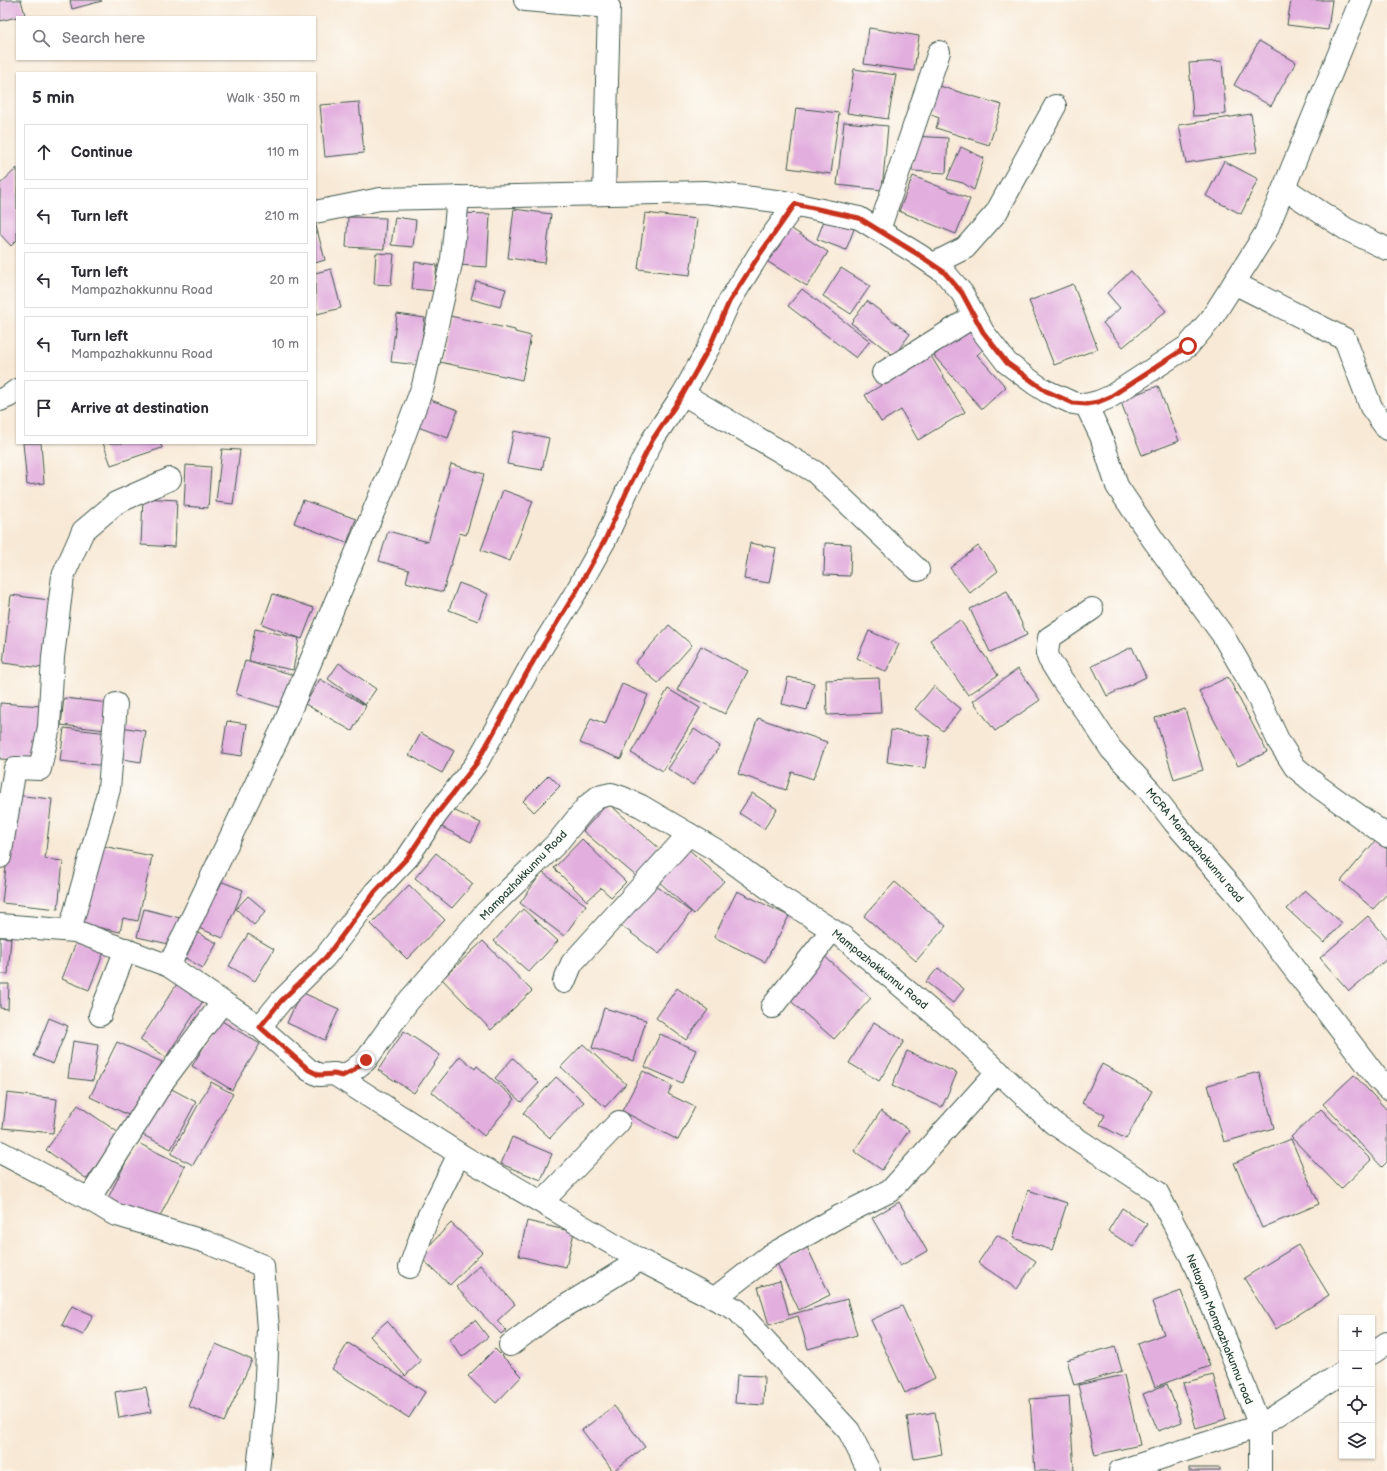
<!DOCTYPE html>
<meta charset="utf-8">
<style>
body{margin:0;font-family:"Balsamiq Sans",sans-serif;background:#f2f2f3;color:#2b2b33}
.controls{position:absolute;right:12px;bottom:12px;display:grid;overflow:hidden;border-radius:0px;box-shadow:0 1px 3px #0004}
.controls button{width:36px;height:36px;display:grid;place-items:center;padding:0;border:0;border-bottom:1px solid #e1e1e2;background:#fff;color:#2b2b33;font:20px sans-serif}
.stop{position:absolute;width:12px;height:12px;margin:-9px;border:3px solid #c8321e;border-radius:50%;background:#fff}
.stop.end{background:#c8321e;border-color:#fff;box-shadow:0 1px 4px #0008}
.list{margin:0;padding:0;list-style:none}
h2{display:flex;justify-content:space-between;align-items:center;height:52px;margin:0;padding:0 16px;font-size:17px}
h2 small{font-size:13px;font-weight:400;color:#7c7c81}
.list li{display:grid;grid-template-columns:26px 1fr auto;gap:12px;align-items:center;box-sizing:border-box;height:56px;margin:0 8px 8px;padding:0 8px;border:1px solid #e1e1e2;border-radius:0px}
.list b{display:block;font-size:15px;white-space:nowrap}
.list p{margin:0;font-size:13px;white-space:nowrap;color:#7c7c81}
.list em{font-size:13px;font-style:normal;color:#7c7c81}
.icon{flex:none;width:22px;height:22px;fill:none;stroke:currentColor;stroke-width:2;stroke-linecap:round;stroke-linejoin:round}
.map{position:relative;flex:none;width:1387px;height:1471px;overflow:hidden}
.search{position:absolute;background:#fff;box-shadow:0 1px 3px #0004;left:16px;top:16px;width:300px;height:44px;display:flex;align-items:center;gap:10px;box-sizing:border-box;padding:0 14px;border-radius:0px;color:#7c7c81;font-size:15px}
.panel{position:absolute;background:#fff;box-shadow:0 1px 3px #0004;left:16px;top:72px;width:300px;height:372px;border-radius:0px}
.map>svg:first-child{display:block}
.building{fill:#e2aede}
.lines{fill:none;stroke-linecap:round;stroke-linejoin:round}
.minor-casing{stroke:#40574c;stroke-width:24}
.minor{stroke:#fff;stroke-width:22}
.route{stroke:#c8321e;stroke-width:5}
.labels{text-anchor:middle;stroke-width:3.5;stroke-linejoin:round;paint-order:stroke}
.street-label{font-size:11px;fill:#1f3d34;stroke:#fdfcf7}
</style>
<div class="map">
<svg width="1387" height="1471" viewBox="0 0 1387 1471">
<rect width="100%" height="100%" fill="#fdfcf7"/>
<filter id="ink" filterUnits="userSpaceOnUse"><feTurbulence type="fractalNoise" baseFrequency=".025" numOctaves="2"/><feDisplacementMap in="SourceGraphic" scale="8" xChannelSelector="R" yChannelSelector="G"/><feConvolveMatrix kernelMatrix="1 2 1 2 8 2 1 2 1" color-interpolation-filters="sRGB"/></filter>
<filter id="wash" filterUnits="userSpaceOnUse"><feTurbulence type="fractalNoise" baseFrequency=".012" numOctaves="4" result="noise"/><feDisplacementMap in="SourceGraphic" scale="16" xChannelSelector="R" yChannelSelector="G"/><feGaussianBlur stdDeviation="0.9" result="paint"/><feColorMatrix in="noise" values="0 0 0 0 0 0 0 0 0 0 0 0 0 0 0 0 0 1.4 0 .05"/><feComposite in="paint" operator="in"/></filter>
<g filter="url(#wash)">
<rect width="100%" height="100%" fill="#f8e9d6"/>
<g id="blocks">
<g class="building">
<path d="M 0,0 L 21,0 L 25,15 L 0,21 Z"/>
<path d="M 70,0 L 101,0 L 102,1 L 72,9 Z"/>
<path d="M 1291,0 L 1332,0 L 1328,30 L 1287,25 Z"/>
<path d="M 869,28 L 919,36 L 914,71 L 864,64 Z"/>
<path d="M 1259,41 L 1296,62 L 1271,106 L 1234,85 Z"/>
<path d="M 1222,61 L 1226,114 L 1193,116 L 1189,63 Z"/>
<path d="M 854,69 L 896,75 L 888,119 L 847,113 Z"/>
<path d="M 936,85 L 1002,105 L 989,145 L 936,128 L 939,118 L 927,113 Z"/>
<path d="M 359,102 L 364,153 L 325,157 L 320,105 Z"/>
<path d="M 796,108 L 839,113 L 831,174 L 788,168 Z"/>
<path d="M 1251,114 L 1257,152 L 1186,163 L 1179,125 Z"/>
<path d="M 844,122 L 888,126 L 882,190 L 837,185 Z"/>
<path d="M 914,136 L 948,138 L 946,173 L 912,171 Z"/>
<path d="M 961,147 L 984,158 L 974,190 L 963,183 L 947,179 Z"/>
<path d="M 1224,161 L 1258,179 L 1241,214 L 1206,196 Z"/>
<path d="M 17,168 L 17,240 L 11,246 L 0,234 L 0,184 Z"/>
<path d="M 913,176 L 970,199 L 956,234 L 899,211 Z"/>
<path d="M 514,209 L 551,214 L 545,263 L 508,258 Z"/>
<path d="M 460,213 L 490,214 L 487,267 L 458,265 Z"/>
<path d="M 645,213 L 697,219 L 690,275 L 638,269 Z"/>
<path d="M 348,217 L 386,218 L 384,249 L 346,247 Z"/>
<path d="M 395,217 L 416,220 L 413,247 L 391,245 Z"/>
<path d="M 825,218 L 854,229 L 846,250 L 817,239 Z"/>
<path d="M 315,222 L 325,260 L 315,263 Z"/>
<path d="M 787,226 L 828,252 L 807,286 L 765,260 Z"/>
<path d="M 376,253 L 394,254 L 391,285 L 374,284 Z"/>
<path d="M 415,262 L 437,265 L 434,291 L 412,289 Z"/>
<path d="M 841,268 L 870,286 L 851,314 L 823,296 Z"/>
<path d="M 331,269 L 341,308 L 317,314 L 315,306 L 315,273 Z"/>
<path d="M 1131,271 L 1166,311 L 1123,347 L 1103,323 L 1120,308 L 1107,293 Z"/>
<path d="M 476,281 L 506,289 L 500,307 L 471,299 Z"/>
<path d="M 1073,284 L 1098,349 L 1054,365 L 1029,301 Z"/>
<path d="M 802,289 L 870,341 L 856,358 L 788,306 Z"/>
<path d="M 867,301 L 910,334 L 894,356 L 851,323 Z"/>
<path d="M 397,314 L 425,318 L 419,365 L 391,362 Z"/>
<path d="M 450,316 L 515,330 L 515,332 L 531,336 L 522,380 L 440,362 Z"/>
<path d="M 971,323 L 989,344 L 977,355 L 1006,387 L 982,409 L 934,356 Z"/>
<path d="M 931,356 L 965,412 L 918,440 L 901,410 L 881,422 L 865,395 Z"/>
<path d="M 1158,386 L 1179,441 L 1142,455 L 1120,400 Z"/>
<path d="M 428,399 L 458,410 L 448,438 L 418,427 Z"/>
<path d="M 514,431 L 549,438 L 542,470 L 507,464 Z"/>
<path d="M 23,443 L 41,443 L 44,483 L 27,485 Z"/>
<path d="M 103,443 L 160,443 L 162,448 L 111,465 Z"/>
<path d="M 222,449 L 240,450 L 233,504 L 216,502 Z"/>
<path d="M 451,464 L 484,474 L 466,535 L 460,533 L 443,592 L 406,582 L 409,570 L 379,561 L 388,531 L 428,542 Z"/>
<path d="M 186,465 L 211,467 L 208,508 L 184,506 Z"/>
<path d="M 503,490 L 533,501 L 510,561 L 481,550 Z"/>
<path d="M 143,498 L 177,500 L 175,547 L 141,545 Z"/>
<path d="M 303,500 L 356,519 L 347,543 L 294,523 Z"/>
<path d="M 750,543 L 776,548 L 769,583 L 744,579 Z"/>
<path d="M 825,543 L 851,544 L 850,576 L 824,575 Z"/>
<path d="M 978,546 L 998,571 L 970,593 L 950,568 Z"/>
<path d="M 459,583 L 488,594 L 478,621 L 449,610 Z"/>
<path d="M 1007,591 L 1027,635 L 990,652 L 970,609 Z"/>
<path d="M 273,594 L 314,608 L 302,639 L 262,624 Z"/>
<path d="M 11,595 L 49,600 L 42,668 L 3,663 Z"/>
<path d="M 960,620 L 998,675 L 968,695 L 930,640 Z"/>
<path d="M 669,625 L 692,645 L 658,683 L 635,663 Z"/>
<path d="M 255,629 L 299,638 L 293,670 L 249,661 Z"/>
<path d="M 869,631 L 899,644 L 886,672 L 857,658 Z"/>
<path d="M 701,646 L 748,671 L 725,714 L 677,690 Z"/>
<path d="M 1132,647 L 1146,677 L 1107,696 L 1092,666 Z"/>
<path d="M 245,661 L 294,675 L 284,709 L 236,694 Z"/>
<path d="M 339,663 L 376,689 L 365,705 L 328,679 Z"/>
<path d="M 1018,669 L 1040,700 L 995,731 L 973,701 Z"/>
<path d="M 788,677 L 814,683 L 807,710 L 782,704 Z"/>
<path d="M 1228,677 L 1267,752 L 1238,766 L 1199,691 Z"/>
<path d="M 879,678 L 881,713 L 827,715 L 826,680 Z"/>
<path d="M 320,679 L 366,706 L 352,731 L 305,704 Z"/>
<path d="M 622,684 L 648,695 L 621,759 L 580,743 L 591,718 L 605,724 Z"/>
<path d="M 934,686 L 961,709 L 943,731 L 915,709 Z"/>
<path d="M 668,689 L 700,708 L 663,771 L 631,753 Z"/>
<path d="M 64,698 L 109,703 L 106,730 L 61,725 Z"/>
<path d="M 0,703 L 41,706 L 38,761 L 0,759 Z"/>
<path d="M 1185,709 L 1203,770 L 1174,779 L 1155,718 Z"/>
<path d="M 758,718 L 827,742 L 813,779 L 792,772 L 786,790 L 738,774 Z"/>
<path d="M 227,721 L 247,724 L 242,756 L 222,753 Z"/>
<path d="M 121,727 L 146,731 L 141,762 L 116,758 Z"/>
<path d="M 64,728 L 109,733 L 106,766 L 60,761 Z"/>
<path d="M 694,729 L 720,746 L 693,785 L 668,769 Z"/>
<path d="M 891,730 L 930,736 L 925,768 L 887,762 Z"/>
<path d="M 421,733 L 454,751 L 442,773 L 409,755 Z"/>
<path d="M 549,775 L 560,786 L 534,812 L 523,801 Z"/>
<path d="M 752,793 L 777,809 L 764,829 L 739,813 Z"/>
<path d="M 14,795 L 52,799 L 45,859 L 63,861 L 58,909 L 2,903 Z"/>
<path d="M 608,803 L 661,850 L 637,877 L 583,831 Z"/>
<path d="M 447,807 L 481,823 L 471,842 L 438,825 Z"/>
<path d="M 582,839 L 626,882 L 611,897 L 601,888 L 587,901 L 554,868 Z"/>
<path d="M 1376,840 L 1387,849 L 1387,894 L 1373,909 L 1341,881 Z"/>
<path d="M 98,845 L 152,856 L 138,921 L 123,918 L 120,932 L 82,924 Z"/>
<path d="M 685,846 L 724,881 L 694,914 L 656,879 Z"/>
<path d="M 436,853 L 473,884 L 452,908 L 415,878 Z"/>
<path d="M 542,872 L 586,905 L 564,936 L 520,903 Z"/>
<path d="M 215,879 L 243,890 L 223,938 L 196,927 Z"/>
<path d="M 651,882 L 691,912 L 659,954 L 619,924 Z"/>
<path d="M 895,882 L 946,926 L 916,961 L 864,916 Z"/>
<path d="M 409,885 L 445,920 L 407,959 L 371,924 Z"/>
<path d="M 1305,890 L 1342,923 L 1324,943 L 1287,909 Z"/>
<path d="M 737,891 L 789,916 L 765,962 L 714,937 Z"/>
<path d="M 248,896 L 266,911 L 254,925 L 236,909 Z"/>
<path d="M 144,909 L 180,918 L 173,945 L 137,937 Z"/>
<path d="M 523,909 L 558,941 L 529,972 L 494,941 Z"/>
<path d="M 1368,916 L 1387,938 L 1387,959 L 1349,991 L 1320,958 Z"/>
<path d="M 194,931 L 217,943 L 203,968 L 180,955 Z"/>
<path d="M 248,934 L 274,949 L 255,981 L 229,966 Z"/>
<path d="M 0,937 L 11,938 L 8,974 L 0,974 Z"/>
<path d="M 77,940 L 104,952 L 89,990 L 62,979 Z"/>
<path d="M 483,941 L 532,991 L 491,1030 L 442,979 Z"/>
<path d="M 823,955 L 871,998 L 834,1039 L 786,997 Z"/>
<path d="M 938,968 L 964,989 L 953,1003 L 926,982 Z"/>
<path d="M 0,984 L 9,984 L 8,1009 L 0,1008 Z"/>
<path d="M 177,984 L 203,1001 L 166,1057 L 140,1040 Z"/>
<path d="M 677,988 L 708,1010 L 686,1040 L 656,1018 Z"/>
<path d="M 301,992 L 339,1009 L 325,1040 L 287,1023 Z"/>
<path d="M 604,1008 L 646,1020 L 634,1061 L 592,1048 Z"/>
<path d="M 49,1018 L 68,1026 L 53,1064 L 34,1056 Z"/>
<path d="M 220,1020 L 260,1044 L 232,1090 L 192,1066 Z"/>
<path d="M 874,1022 L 904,1041 L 879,1081 L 849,1063 Z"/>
<path d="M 404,1031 L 440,1055 L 414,1093 L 378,1070 Z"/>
<path d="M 660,1034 L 696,1050 L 682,1083 L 645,1067 Z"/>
<path d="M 73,1041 L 98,1045 L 93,1081 L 68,1078 Z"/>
<path d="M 117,1042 L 162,1062 L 135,1118 L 90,1097 Z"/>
<path d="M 583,1044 L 626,1084 L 605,1107 L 561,1067 Z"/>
<path d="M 907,1051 L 957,1073 L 942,1107 L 892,1086 Z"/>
<path d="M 460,1056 L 475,1069 L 477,1066 L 515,1099 L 484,1136 L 432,1092 Z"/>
<path d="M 513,1058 L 539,1083 L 521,1102 L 495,1078 Z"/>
<path d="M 1102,1064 L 1152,1091 L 1126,1139 L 1100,1125 L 1105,1115 L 1082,1103 Z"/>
<path d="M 643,1071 L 672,1086 L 668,1094 L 695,1107 L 678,1140 L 622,1111 Z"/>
<path d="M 1259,1072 L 1274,1128 L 1224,1142 L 1208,1085 Z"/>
<path d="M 1354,1075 L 1387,1110 L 1387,1162 L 1382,1167 L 1323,1104 Z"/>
<path d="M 556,1077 L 584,1102 L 550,1138 L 523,1113 Z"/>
<path d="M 211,1082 L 233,1094 L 193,1165 L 171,1154 Z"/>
<path d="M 166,1086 L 196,1102 L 171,1149 L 141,1134 Z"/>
<path d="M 7,1093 L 57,1099 L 53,1133 L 3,1128 Z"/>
<path d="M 78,1105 L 119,1133 L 87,1179 L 46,1150 Z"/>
<path d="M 1321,1109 L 1371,1160 L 1341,1189 L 1291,1137 Z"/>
<path d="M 881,1111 L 909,1130 L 882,1170 L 854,1151 Z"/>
<path d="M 512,1137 L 552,1154 L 541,1180 L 501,1164 Z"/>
<path d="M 1291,1139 L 1319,1204 L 1262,1228 L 1234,1163 Z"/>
<path d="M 136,1142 L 185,1166 L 157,1222 L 108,1198 Z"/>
<path d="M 1028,1190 L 1067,1203 L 1052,1250 L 1013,1238 Z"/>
<path d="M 899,1202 L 927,1251 L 900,1266 L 872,1218 Z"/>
<path d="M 1122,1208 L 1147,1224 L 1133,1247 L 1108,1231 Z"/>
<path d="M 527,1221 L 574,1232 L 566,1267 L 519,1256 Z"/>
<path d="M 451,1223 L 482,1252 L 450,1285 L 419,1256 Z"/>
<path d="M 997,1235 L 1036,1261 L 1017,1289 L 978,1263 Z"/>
<path d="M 1298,1245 L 1329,1295 L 1276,1329 L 1244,1278 Z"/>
<path d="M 807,1247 L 830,1295 L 799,1310 L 776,1261 Z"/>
<path d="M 480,1265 L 515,1304 L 497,1321 L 506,1330 L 501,1334 L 456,1287 Z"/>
<path d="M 780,1281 L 789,1315 L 847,1299 L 857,1335 L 808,1349 L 798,1316 L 769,1325 L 758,1287 Z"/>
<path d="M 1181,1291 L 1210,1366 L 1155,1387 L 1138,1344 L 1164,1334 L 1152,1302 Z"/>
<path d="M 72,1306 L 93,1315 L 83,1335 L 62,1325 Z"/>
<path d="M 902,1306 L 935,1378 L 905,1393 L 871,1320 Z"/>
<path d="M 475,1320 L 488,1337 L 462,1357 L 449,1339 Z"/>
<path d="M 387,1321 L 421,1361 L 405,1376 L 370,1336 Z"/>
<path d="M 348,1343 L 425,1392 L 409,1418 L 332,1369 Z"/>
<path d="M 216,1344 L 252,1360 L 224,1422 L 188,1406 Z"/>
<path d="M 1115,1346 L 1122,1371 L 1074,1385 L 1067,1360 Z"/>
<path d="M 495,1349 L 522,1376 L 496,1403 L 468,1376 Z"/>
<path d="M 737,1375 L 764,1376 L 763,1405 L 735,1403 Z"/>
<path d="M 1124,1375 L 1140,1445 L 1095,1455 L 1078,1385 Z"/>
<path d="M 1213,1375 L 1226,1419 L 1196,1428 L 1183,1383 Z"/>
<path d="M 1167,1384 L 1182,1422 L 1158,1431 L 1143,1394 Z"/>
<path d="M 146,1387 L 151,1412 L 119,1418 L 115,1392 Z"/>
<path d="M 1069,1396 L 1074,1471 L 1035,1471 L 1030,1399 Z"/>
<path d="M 614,1406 L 645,1447 L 613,1471 L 582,1430 Z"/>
<path d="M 935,1412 L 942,1454 L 914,1459 L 907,1417 Z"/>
<rect x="1189" y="1468" width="31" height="3"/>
</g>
</g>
</g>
<g filter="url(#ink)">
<use href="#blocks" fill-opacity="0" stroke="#40574c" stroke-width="1"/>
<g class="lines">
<defs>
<g id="minor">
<path d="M 525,0 L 609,7 L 604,194"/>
<path d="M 1284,188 L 1346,229 L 1387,249"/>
<path d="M 315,212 L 380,199 L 705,192 L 784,202 L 859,218 L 919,255 L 944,272 L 962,293 L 983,332 L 1007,363 L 1035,384 L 1046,391 L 1073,403 L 1086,405 L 1098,402 L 1110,397 L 1188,346 L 1211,319 L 1234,283 L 1265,234 L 1361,0"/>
<path d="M 879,230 L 939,52"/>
<path d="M 933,264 L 965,248 L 996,213 L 1055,106"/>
<path d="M 1234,283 L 1345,339 L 1371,407 L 1387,429"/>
<path d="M 883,373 L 974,316"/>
<path d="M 683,394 L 815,472 L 918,570"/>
<path d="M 0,400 L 9,396 L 17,390"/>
<path d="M 1086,405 L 1101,436 L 1117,486 L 1154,541 L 1222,634 L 1255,691 L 1279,742 L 1295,767 L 1319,787 L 1387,836"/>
<path d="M 1092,609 L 1049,638 L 1047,653 L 1049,659 L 1062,680 L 1090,717 L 1111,749 L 1150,791 L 1174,822 L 1237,894 L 1378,1079 L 1387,1088"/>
<path d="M 0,857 L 15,768 L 40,769 L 49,727 L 53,657 L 63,576 L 83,531 L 116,503 L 170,479"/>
<path d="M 0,925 L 75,931 L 169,966 L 260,1027 L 309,1070 L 319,1075 L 334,1074 L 342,1076 L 352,1071 L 366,1060 L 406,1004 L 485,913 L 557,843 L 587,806 L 598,797 L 611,794 L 623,798 L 641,806 L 716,850 L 779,896 L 843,937 L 957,1033 L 1053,1123 L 1157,1192 L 1197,1268 L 1260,1426 L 1260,1471"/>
<path d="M 70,930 L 109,789 L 116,704"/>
<path d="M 169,966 L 284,725 L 393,465 L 423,386 L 452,259 L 458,197"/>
<path d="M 564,982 L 572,963 L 689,834"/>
<path d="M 772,1007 L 832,930"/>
<path d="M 100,1015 L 126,949"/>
<path d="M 260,1027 L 281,1001 L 325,957 L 375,892 L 408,857 L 436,815 L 476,764 L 534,660 L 576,592 L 605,540 L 627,491 L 653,439 L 683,394 L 709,347 L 729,302 L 759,254 L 795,204"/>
<path d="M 334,1074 L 464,1157 L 640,1260 L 737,1310 L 849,1431 L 869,1471"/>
<path d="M 0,1152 L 89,1199 L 114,1214 L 206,1242 L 263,1266 L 268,1329 L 265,1399 L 258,1471"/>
<path d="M 89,1199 L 164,1080 L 222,1003"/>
<path d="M 542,1202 L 619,1122"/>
<path d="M 410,1267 L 427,1219 L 459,1154"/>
<path d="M 715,1298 L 769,1256 L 840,1216 L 890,1191 L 998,1071"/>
<path d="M 510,1345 L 546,1318 L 640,1260"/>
<path d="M 1372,1353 L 1387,1343"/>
<path d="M 1120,1471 L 1260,1426 L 1342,1373"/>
</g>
</defs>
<use href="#minor" class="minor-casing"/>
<use href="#minor" class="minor"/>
</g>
</g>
<g class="lines" filter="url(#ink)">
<path class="route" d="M 366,1060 L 352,1071 L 342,1076 L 334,1074 L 319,1075 L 309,1070 L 260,1027 L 281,1001 L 326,957 L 375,892 L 408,857 L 436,815 L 476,764 L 534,660 L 576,592 L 605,540 L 627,491 L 653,439 L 683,394 L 709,348 L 729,302 L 760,254 L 795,204 L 859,218 L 919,255 L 944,272 L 962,293 L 983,332 L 1007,363 L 1046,391 L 1073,403 L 1086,404 L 1098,402 L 1110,397 L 1188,346"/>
</g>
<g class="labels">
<g class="street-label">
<text transform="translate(1195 845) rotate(50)" y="4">MCRA Mampazhakunnu road</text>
<text transform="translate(523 875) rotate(-46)" y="4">Mampazhakkunnu Road</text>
<text transform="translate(880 969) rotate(39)" y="4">Mampazhakkunnu Road</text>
<text transform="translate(1220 1329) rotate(68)" y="4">Nettayam Mampazhakunnu road</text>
</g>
</g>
</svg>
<div class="controls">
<button>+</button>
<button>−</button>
<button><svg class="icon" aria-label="locate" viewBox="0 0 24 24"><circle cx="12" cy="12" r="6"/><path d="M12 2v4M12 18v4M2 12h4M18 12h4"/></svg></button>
<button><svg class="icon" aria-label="layers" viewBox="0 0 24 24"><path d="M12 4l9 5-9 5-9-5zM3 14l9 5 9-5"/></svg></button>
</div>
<div class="stop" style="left:1188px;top:346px"></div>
<div class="stop end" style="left:366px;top:1060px"></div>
<div class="search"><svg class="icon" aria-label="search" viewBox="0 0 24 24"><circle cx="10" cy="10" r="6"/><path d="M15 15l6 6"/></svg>Search here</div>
<section class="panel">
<h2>5 min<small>Walk · 350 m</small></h2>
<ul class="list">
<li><svg class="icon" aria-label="ahead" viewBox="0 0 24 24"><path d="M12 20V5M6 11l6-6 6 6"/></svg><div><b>Continue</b></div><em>110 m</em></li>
<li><svg class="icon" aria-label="left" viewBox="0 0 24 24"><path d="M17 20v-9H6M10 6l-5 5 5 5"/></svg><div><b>Turn left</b></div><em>210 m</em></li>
<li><svg class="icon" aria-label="left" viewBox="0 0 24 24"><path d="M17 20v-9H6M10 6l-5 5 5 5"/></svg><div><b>Turn left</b><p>Mampazhakkunnu Road</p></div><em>20 m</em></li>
<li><svg class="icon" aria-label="left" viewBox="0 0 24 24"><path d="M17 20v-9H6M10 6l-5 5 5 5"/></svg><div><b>Turn left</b><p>Mampazhakkunnu Road</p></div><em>10 m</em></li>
<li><svg class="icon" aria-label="arrive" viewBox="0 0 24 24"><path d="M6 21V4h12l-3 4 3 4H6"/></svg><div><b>Arrive at destination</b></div></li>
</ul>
</section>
</div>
